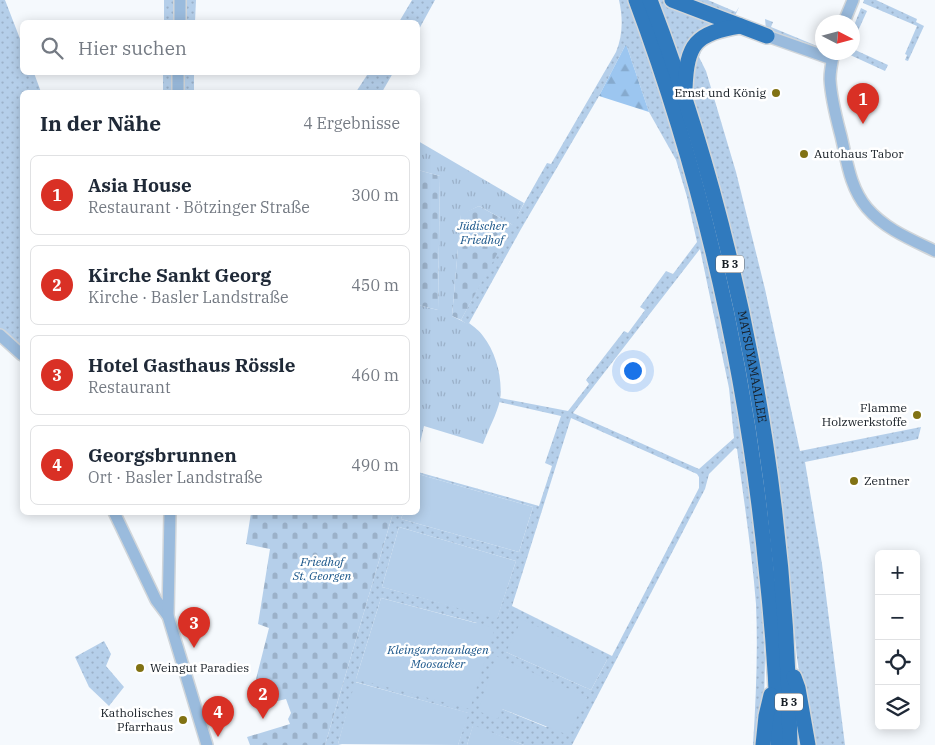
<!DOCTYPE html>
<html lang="de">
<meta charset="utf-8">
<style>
body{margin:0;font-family:"IBM Plex Serif",serif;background:#f6f6f7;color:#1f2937}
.controls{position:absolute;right:15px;bottom:15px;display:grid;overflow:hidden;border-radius:8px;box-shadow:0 2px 12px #0003}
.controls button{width:45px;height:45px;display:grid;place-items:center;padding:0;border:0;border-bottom:1px solid #e0e1e3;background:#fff;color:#1f2937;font:25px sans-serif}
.compass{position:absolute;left:815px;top:15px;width:45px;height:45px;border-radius:50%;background:#fff;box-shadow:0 2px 12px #0003;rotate:96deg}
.you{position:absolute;left:632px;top:370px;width:18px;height:18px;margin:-12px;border:4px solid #fff;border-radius:50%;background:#1a73e8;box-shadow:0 0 0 8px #1a73e833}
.badge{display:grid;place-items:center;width:32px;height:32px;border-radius:50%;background:#d93025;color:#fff;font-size:16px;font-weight:700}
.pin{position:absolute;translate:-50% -41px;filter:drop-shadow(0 1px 2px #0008)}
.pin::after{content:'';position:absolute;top:26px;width:18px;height:15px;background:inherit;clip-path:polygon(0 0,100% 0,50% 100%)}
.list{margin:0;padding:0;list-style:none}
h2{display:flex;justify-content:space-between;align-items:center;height:65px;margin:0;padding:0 20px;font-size:21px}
h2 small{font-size:16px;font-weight:400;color:#747a83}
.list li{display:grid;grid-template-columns:32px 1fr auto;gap:15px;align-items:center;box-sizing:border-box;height:80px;margin:0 10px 10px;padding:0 10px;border:1px solid #e0e1e3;border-radius:8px}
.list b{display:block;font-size:19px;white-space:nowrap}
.list p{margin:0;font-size:16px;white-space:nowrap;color:#747a83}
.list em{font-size:16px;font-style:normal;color:#747a83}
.icon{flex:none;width:28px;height:28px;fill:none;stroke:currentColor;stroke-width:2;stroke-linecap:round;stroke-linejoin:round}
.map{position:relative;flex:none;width:935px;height:745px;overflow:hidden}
.search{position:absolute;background:#fff;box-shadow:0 2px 12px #0003;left:20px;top:20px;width:400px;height:55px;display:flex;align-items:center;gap:12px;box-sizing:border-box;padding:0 18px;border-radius:8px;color:#747a83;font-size:19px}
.panel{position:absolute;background:#fff;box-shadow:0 2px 12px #0003;left:20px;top:90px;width:400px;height:425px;border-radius:8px}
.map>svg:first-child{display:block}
.grass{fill:url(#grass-dots);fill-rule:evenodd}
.forest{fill:url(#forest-firs)}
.cemetery{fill:url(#cemetery-stones)}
.park{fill:url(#park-tufts)}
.garden{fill:#b5cfea}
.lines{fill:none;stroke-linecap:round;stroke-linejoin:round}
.tertiary-casing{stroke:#d1d6da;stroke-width:14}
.trunk-casing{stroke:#d1d6da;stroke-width:18}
.tertiary{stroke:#9abbdd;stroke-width:11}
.trunk{stroke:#307abe;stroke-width:15}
.poi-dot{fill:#817213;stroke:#fff;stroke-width:2}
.labels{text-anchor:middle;stroke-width:5;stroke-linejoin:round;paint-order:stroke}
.shield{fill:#fff;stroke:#5c6166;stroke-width:1}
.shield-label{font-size:11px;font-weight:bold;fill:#161d24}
.poi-label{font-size:12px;fill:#161d24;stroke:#fff;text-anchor:end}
.park-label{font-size:12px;font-style:italic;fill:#195589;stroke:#fff}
.street-label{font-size:12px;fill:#161d24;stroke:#fff}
</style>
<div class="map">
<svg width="935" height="745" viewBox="0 0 935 745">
<defs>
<pattern id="grass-dots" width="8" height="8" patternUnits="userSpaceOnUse" patternTransform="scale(1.25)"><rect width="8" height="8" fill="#b5cfea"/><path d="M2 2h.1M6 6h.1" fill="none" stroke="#9bb1c9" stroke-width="1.8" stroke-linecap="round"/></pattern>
<pattern id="forest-firs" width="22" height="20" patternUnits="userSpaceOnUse" patternTransform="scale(1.25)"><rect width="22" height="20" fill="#9cc6f0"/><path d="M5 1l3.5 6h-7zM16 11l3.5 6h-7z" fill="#86aace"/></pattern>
<pattern id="cemetery-stones" width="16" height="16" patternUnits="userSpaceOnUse" patternTransform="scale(1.25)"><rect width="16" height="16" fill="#b5cfea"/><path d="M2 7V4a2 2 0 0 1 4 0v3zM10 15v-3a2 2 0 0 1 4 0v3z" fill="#9bb1c9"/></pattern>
<pattern id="park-tufts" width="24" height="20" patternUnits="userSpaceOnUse" patternTransform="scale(1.25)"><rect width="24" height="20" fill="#b5cfea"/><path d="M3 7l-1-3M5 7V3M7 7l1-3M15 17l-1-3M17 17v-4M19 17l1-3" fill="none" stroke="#9bb1c9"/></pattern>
</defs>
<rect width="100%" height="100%" fill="#f5f9fd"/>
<g class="grass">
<path d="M 0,0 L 5,0 L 22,44 L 22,72 L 34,73 L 41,92 L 22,92 L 22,351 L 0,332 Z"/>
<path d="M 164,0 L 196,0 L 195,22 L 164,22 Z"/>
<path d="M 412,0 L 435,0 L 418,31 L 418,22 L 399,22 Z"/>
<path d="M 619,0 L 630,0 L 676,131 L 676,150 L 682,163 L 702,231 L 739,409 L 749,481 L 762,609 L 765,658 L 764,705 L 771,745 L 753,745 C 756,699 758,651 756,604 C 752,553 744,501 737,449 L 735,448 L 709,474 L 705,489 L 572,745 L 524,745 L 473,726 L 467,745 L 458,745 L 468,713 L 356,682 L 338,744 L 342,745 L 325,745 L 393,513 L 403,513 L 401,519 L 519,552 L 533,507 L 418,474 L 418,472 L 539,506 L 552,466 L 545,463 L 561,416 L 499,402 L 500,398 L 568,411 L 589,384 L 586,380 L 624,331 L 628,333 L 645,310 L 640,307 L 666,271 L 673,274 L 697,242 L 687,197 L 676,160 L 649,112 L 626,44 L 599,96 L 521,229 L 468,325 L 461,320 L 504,239 L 547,163 L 551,164 L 616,52 C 623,35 623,18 619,0 ZM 700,249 L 729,388 L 734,438 L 699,469 L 573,413 ZM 571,418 L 697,474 L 699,477 L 699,488 L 612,656 L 512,606 ZM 399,527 L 516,561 L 497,618 L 382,587 ZM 381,598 L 477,623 L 356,679 ZM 506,652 L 607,660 L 591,690 ZM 587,697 L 546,727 L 502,709 Z"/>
<path d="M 659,0 L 708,0 L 736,12 L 739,7 L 735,16 L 725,12 L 702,49 L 699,57 L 706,71 L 736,172 L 765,289 L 800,451 L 921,427 L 918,439 L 805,462 L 822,564 L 845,745 L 796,745 L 796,706 L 802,689 L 797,658 L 780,487 L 766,399 L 749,312 L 726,213 L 689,83 Z"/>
<path d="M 864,0 L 876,0 L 917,19 L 916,22 L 924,26 L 908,61 L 905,60 L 907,55 L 905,54 L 917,26 L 863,3 Z"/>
<path d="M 861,8 L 867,11 L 853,42 L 853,28 Z"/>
<path d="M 765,19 L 773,22 L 771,27 L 817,46 L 822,32 L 822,47 L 815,46 L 766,29 Z"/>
<path d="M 853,49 L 888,65 L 885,71 L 848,54 L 847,53 L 852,52 Z"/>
<path d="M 369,72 L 393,72 L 393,73 L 382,92 L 356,92 Z"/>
<rect x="163" y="73" width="31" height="19"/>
<path d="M 104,641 L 111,654 L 106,666 L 124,687 L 109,706 L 89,687 L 75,657 Z"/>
</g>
<path class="forest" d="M 626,44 L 649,112 L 599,96 Z"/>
<g class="cemetery">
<path d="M 418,170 L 440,176 L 438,310 L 418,305 Z"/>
<path d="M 479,206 L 513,225 L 461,320 L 452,316 L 461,214 Z"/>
<path d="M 251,513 L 393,513 L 325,745 L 250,745 L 247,737 L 290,724 L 288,719 L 291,713 L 286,699 L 253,707 L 252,695 L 269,628 L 258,624 L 270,549 L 246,544 Z"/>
</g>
<path class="park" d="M 418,141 L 524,203 L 513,225 L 479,206 L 461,215 L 452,316 L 468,324 L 469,323 C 474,327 480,331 483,336 C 496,352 503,379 500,400 C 497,414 488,430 483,444 L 424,426 L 418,452 L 418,305 L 438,310 L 440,176 L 418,170 Z"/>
<g class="garden">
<path d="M 418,474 L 533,507 L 519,552 L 401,519 L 403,513 L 418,512 Z"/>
<path d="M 399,527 L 516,561 L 497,619 L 382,587 Z"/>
<path d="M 381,598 L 495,628 L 470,709 L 356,679 Z"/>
<path d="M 522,619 L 607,660 L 591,690 L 506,652 Z"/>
<path d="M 496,656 L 587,697 L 568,735 L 502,709 L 498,719 L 478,711 Z"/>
<path d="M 355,682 L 469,713 L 458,745 L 338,744 Z"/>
<path d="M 473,725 L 524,745 L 467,745 Z"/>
</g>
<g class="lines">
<defs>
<g id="tertiary">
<path d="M 180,22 L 180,0"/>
<path d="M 844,22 L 853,0"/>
<path d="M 767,36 L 832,59"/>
<path d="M 834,52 C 832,61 830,70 830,79 C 831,99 836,117 841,136 C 847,161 850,188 867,208 C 885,229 910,239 935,251"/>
<path d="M 178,92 L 178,72"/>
<path d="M 0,335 L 22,355"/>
<path d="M 114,512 L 156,600 L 168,616 L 207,745"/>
<path d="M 168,616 L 170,512"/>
</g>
<g id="trunk">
<path d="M 636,0 C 705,185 748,380 767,577 C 773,633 777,689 778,745"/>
<path id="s1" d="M 650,0 C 740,234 787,494 790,745"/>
<path d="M 672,0 L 767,36"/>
<path d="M 685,88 C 687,44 695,33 740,26"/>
<path d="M 794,677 L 798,688 L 808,745"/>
<path d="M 763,745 L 766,716 L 771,695"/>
</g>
</defs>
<use href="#tertiary" class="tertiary-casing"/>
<use href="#trunk" class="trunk-casing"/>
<use href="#tertiary" class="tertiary"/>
<use href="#trunk" class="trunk"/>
</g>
<g class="poi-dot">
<circle cx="776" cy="93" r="5"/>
<circle cx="804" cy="154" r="5"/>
<circle cx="917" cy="415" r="5"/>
<circle cx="854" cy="481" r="5"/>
<circle cx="140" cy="668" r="5"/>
<circle cx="183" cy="720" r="5"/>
</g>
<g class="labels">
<g class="shield">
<rect x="716" y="255.5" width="28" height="17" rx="4"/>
<rect x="775" y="693.5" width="28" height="17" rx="4"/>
</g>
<g class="shield-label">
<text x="730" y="268">B 3</text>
<text x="789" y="706">B 3</text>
</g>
<g class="poi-label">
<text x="766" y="97">Ernst und König</text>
<text x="814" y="158" text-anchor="start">Autohaus Tabor</text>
<text x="907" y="412">Flamme<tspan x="907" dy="14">Holzwerkstoffe</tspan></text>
<text x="864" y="485" text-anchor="start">Zentner</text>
<text x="150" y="672" text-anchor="start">Weingut Paradies</text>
<text x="173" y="717">Katholisches<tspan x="173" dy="14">Pfarrhaus</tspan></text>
</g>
<g class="park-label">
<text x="482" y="230">Jüdischer<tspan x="482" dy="14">Friedhof</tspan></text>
<text x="322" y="566">Friedhof<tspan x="322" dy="14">St. Georgen</tspan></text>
<text x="438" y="654">Kleingartenanlagen<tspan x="438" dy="14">Moosacker</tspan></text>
</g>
<g class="street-label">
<text dy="4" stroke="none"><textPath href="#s1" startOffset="381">MATSUYAMAALLEE</textPath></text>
</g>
</g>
</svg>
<div class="controls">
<button>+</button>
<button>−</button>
<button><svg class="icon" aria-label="locate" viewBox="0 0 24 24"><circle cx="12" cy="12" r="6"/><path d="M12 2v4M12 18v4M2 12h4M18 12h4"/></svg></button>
<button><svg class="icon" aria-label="layers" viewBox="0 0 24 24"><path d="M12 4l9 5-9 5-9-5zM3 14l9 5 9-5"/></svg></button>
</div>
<svg class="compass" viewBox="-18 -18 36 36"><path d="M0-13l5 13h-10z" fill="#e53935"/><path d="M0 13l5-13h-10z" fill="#747a83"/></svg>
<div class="you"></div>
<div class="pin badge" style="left:863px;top:124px">1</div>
<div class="pin badge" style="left:263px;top:719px">2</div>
<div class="pin badge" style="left:194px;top:648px">3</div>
<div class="pin badge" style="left:218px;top:737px">4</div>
<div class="search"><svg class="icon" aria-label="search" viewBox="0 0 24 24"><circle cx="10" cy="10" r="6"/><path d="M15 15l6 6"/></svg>Hier suchen</div>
<section class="panel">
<h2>In der Nähe<small>4 Ergebnisse</small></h2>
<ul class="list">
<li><span class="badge">1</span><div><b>Asia House</b><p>Restaurant · Bötzinger Straße</p></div><em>300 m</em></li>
<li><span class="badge">2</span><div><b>Kirche Sankt Georg</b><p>Kirche · Basler Landstraße</p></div><em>450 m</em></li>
<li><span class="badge">3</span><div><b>Hotel Gasthaus Rössle</b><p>Restaurant</p></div><em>460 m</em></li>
<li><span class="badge">4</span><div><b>Georgsbrunnen</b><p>Ort · Basler Landstraße</p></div><em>490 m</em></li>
</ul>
</section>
</div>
